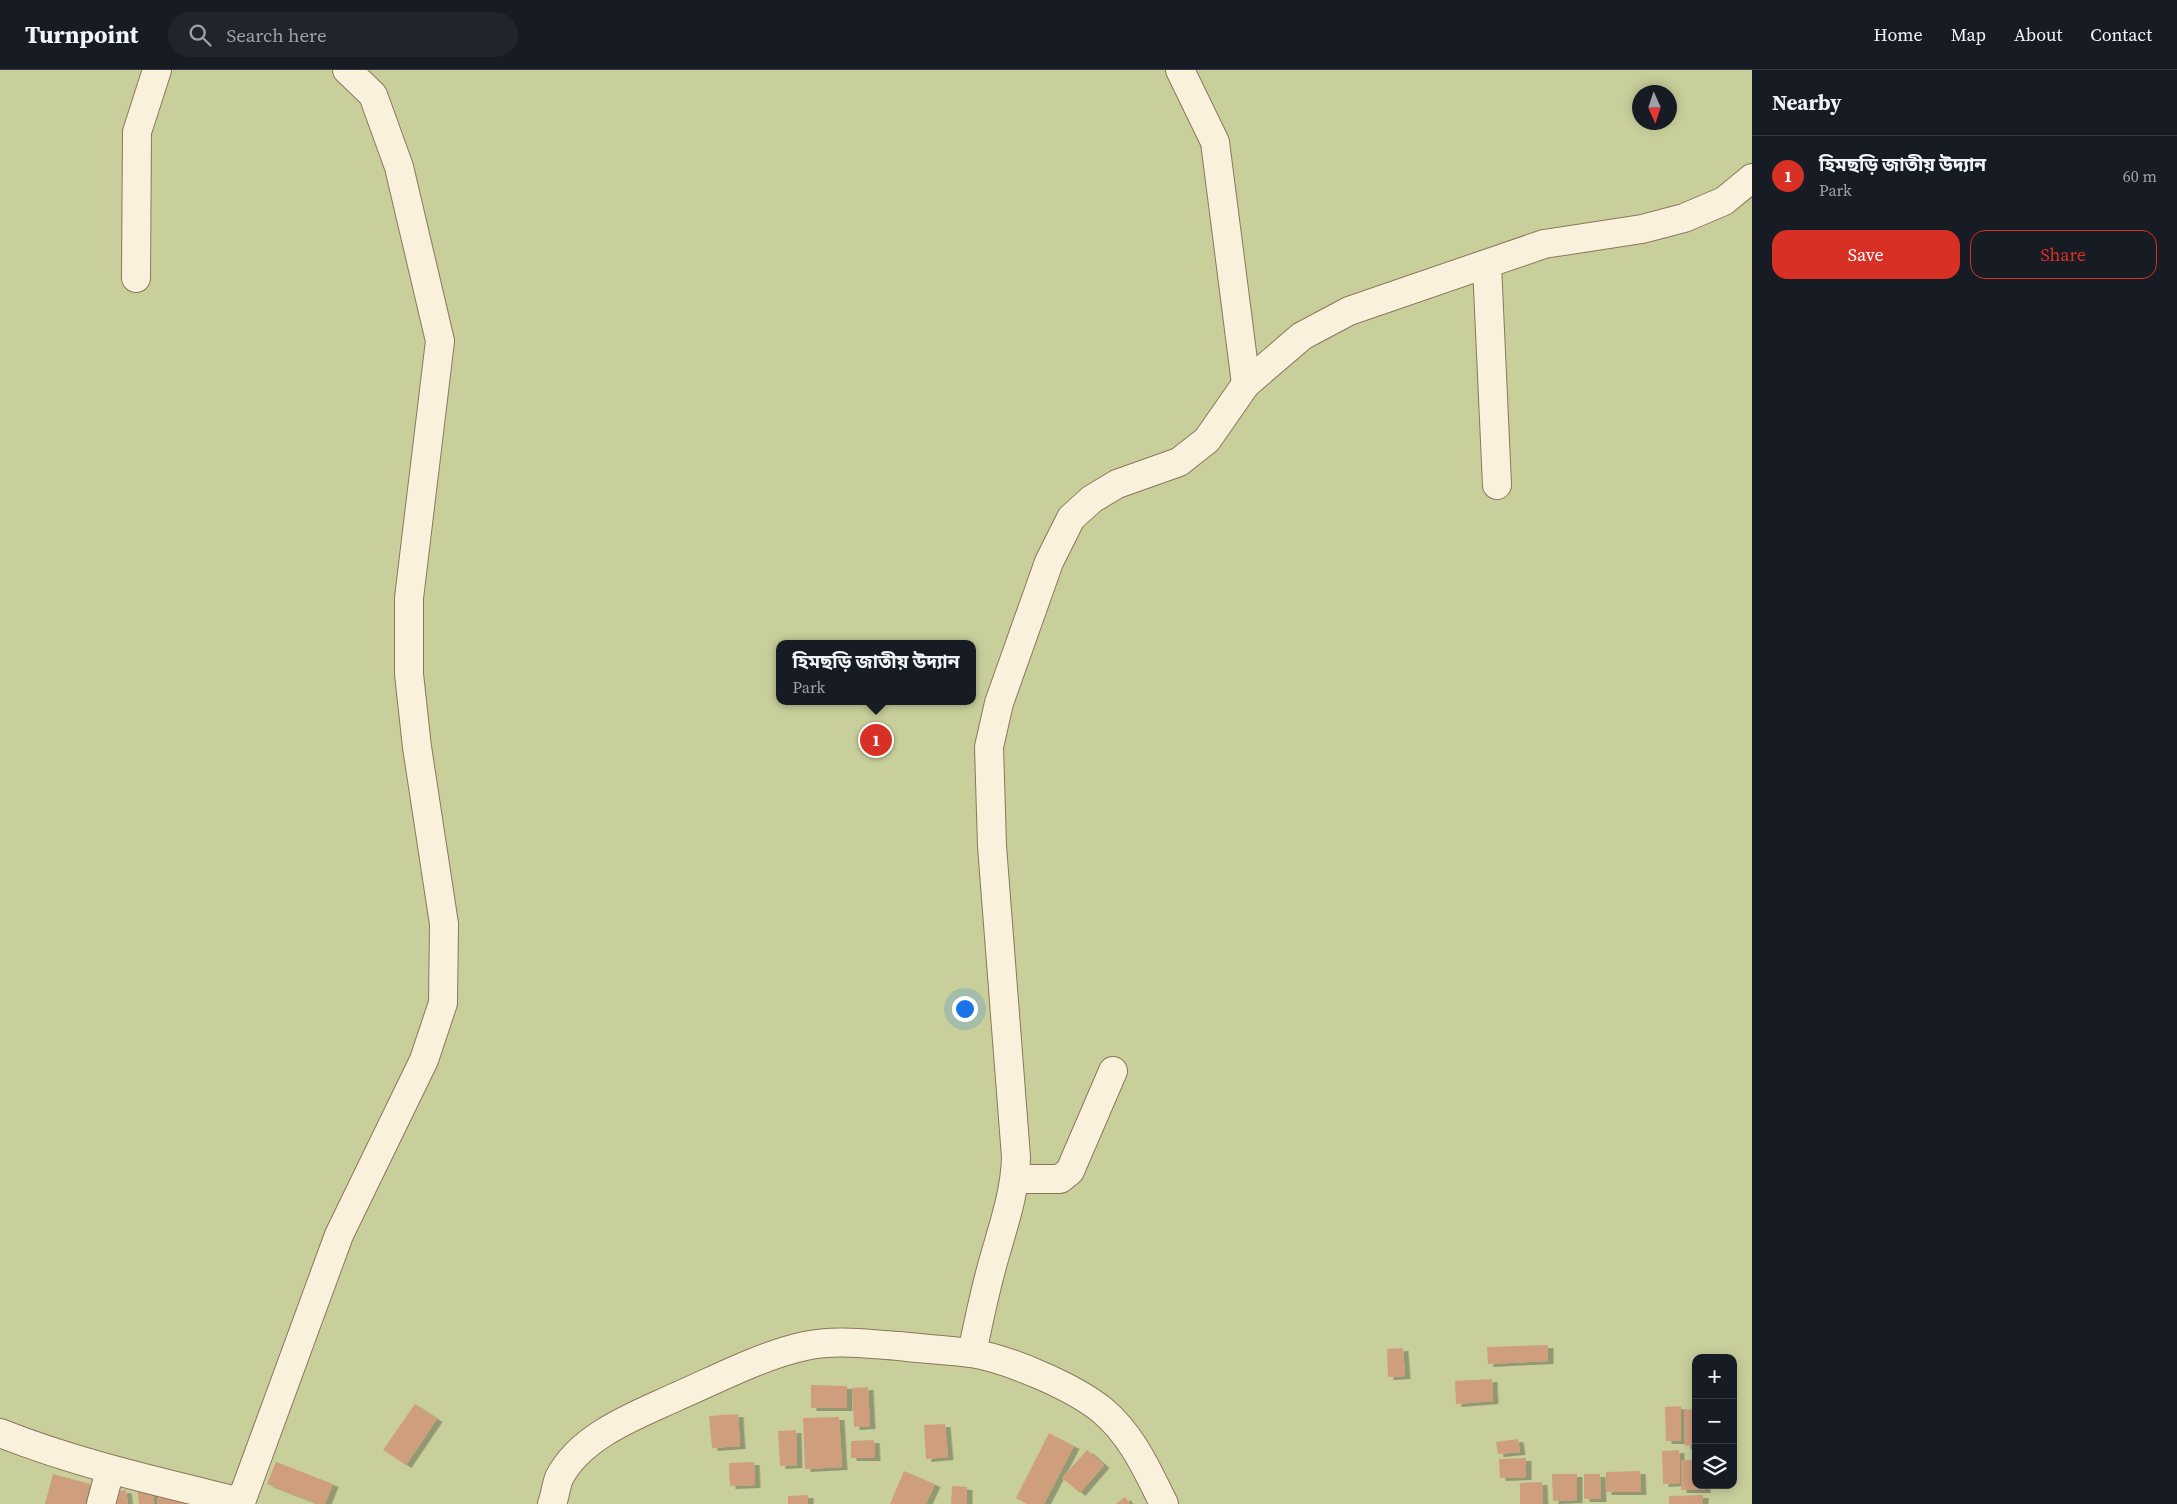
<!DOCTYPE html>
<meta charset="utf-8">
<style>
body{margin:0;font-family:"Source Serif 4","Noto Sans Bengali",serif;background:#20242c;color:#f1f3f6}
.controls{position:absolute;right:15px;bottom:15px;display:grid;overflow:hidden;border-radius:10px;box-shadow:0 2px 12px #0003}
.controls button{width:45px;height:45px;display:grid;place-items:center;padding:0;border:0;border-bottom:1px solid #363941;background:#171b24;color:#f1f3f6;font:25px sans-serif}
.compass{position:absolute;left:1632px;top:15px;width:45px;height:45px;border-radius:50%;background:#171b24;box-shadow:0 2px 12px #0003;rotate:177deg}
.you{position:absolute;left:964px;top:938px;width:18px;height:18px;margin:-12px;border:4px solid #fff;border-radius:50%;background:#1a73e8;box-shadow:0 0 0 8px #1a73e833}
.badge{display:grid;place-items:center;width:32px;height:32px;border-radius:50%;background:#d93025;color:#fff;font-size:16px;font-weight:700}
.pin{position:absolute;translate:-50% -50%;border:2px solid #fff;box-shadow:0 1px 5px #0006}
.popup{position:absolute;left:776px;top:570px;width:200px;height:65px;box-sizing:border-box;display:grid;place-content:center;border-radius:10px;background:#171b24;filter:drop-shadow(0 1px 4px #0005);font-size:16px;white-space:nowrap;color:#9ea1a6}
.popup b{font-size:19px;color:#f1f3f6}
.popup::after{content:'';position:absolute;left:50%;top:100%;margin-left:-10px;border:10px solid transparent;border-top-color:#171b24}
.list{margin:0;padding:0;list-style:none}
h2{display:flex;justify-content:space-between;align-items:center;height:65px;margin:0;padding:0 20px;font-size:21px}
h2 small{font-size:16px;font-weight:400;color:#9ea1a6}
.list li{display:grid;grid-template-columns:32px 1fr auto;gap:15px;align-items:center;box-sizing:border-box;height:80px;padding:0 20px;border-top:1px solid #363941}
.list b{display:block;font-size:19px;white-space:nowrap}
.list p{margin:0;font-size:16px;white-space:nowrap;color:#9ea1a6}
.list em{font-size:16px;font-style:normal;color:#9ea1a6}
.actions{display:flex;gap:10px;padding:15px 20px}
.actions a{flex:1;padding:11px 0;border:1px solid #d93025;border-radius:15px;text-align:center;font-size:18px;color:#d93025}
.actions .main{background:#d93025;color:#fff}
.icon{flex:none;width:28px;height:28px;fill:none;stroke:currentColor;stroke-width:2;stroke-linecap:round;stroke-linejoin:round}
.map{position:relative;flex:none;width:1752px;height:1434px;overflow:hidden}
header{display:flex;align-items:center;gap:30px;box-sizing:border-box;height:70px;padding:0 25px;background:#171b24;border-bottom:1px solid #363941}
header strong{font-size:24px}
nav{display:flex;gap:28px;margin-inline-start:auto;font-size:18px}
.search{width:350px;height:45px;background:#20242c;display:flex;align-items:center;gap:12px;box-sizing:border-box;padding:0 18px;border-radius:28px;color:#9ea1a6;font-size:19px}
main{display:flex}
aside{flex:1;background:#171b24}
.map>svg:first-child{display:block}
.green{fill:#c9cf9b;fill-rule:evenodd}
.building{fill:#cf9f7d;filter:url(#shadow)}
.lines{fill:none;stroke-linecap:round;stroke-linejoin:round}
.street-casing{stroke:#8d765c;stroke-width:30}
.street{stroke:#faf1dc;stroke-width:28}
</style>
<header>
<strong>Turnpoint</strong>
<div class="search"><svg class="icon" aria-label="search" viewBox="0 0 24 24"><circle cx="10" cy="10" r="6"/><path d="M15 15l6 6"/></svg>Search here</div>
<nav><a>Home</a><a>Map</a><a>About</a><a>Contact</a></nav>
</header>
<main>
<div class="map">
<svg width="1752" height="1434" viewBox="0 0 1752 1434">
<defs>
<filter id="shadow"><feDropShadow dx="5.5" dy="3" stdDeviation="0" flood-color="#0004"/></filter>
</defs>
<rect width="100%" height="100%" fill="#f0e4c8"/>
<path class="green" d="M 0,0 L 1752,0 L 1752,1434 L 0,1434 ZM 1640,22 L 1670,22 L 1670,52 L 1640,52 ZM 780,574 L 972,574 L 972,631 L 780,631 ZM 1696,1288 L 1733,1288 L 1733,1415 L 1696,1415 Z"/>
<g class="building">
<path d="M 1548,1275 L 1548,1291 L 1488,1294 L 1487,1277 Z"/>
<path d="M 1403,1278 L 1405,1306 L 1388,1307 L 1387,1279 Z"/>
<path d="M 1492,1309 L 1493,1331 L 1456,1334 L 1455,1311 Z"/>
<path d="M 811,1315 L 847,1316 L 847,1338 L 811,1338 Z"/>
<path d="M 868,1317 L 870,1356 L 854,1357 L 852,1318 Z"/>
<path d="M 415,1334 L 437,1349 L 406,1395 L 383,1380 Z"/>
<path d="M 1681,1336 L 1681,1371 L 1666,1371 L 1665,1337 Z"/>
<path d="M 1696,1339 L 1696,1375 L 1685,1376 L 1684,1340 Z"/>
<path d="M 738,1344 L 740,1376 L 712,1378 L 709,1346 Z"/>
<path d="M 839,1347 L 842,1397 L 805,1399 L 803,1348 Z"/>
<path d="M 945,1354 L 948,1387 L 926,1389 L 924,1355 Z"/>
<path d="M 796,1360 L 797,1395 L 780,1396 L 778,1361 Z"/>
<path d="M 1049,1363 L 1074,1376 L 1044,1434 L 1027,1434 L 1016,1428 Z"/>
<path d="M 1518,1369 L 1520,1382 L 1498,1384 L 1496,1372 Z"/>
<path d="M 874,1370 L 875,1388 L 851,1388 L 851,1371 Z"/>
<path d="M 1087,1380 L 1104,1395 L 1080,1423 L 1062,1408 Z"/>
<path d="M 1679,1380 L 1680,1413 L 1663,1414 L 1662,1381 Z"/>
<path d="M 1526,1388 L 1526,1407 L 1500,1408 L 1499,1389 Z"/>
<path d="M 1681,1390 L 1696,1390 L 1696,1415 L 1705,1415 L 1705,1420 L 1681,1420 Z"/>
<path d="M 276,1392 L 333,1414 L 325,1434 L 318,1434 L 267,1414 Z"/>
<path d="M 754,1392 L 755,1415 L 730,1416 L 729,1393 Z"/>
<path d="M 904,1401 L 935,1414 L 926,1434 L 890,1434 Z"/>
<path d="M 1640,1401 L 1641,1422 L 1606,1422 L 1606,1402 Z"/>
<path d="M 53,1404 L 90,1414 L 85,1434 L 45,1434 Z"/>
<path d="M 1552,1404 L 1577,1404 L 1577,1430 L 1553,1431 Z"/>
<path d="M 1584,1404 L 1600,1404 L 1601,1429 L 1584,1429 Z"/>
<path d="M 1542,1412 L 1543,1434 L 1520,1434 L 1520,1413 Z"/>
<path d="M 152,1414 L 154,1434 L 139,1434 L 137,1415 Z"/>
<path d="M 952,1416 L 967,1417 L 967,1434 L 951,1434 Z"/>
<path d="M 126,1420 L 128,1434 L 115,1434 L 114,1421 Z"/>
<path d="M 808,1425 L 808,1434 L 788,1434 L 788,1426 Z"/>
<path d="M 1703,1425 L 1703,1434 L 1669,1434 L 1669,1426 Z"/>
<path d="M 200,1427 L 201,1434 L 157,1434 L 157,1428 Z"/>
<path d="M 1125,1427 L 1130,1434 L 1116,1434 Z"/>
</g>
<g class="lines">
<defs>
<g id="street">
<path d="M 1180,0 L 1215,72 L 1246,314"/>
<path d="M 1487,195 L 1497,415"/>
<path d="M 136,208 L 137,62 L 157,0"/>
<path d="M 1015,1109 L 1060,1109 L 1070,1101 L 1113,1001"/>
<path d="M 972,1283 C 978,1254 984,1225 992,1196 C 1002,1159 1015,1125 1016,1087 L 992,776 L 989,677 L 999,633 L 1049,492 L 1071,448 L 1092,429 L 1117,414 L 1179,392 L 1207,370 L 1246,314 L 1302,266 L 1349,241 L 1544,174 L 1642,159 L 1684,148 L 1724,131 L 1752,108"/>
<path d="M 0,1363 C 78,1394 160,1412 241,1432 L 241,1434"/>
<path d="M 241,1432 L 339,1165 L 424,990 L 443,933 L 444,854 L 417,677 L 409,604 L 409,528 L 440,271 L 399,97 L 373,25 L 347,0"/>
<path d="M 101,1434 L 110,1400"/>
<path d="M 552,1434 C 555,1426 556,1416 559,1408 C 581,1365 637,1345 678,1326 C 717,1309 763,1285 805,1276 C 836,1269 868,1274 899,1276 C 923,1279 947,1280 971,1283 C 1008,1289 1072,1316 1102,1340 C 1132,1365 1147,1400 1164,1434"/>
</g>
</defs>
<use href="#street" class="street-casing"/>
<use href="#street" class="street"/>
</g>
</svg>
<div class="controls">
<button>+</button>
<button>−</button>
<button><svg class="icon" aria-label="layers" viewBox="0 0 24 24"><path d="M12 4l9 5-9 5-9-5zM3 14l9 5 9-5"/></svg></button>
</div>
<svg class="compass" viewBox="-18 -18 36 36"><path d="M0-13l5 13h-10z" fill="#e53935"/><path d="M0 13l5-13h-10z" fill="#9ea1a6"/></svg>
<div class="you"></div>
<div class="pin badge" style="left:876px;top:670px">1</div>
<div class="popup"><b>হিমছড়ি জাতীয় উদ্যান</b>Park</div>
</div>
<aside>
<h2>Nearby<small></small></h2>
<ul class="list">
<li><span class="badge">1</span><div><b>হিমছড়ি জাতীয় উদ্যান</b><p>Park</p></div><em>60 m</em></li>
</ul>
<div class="actions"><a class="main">Save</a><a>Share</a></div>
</aside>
</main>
